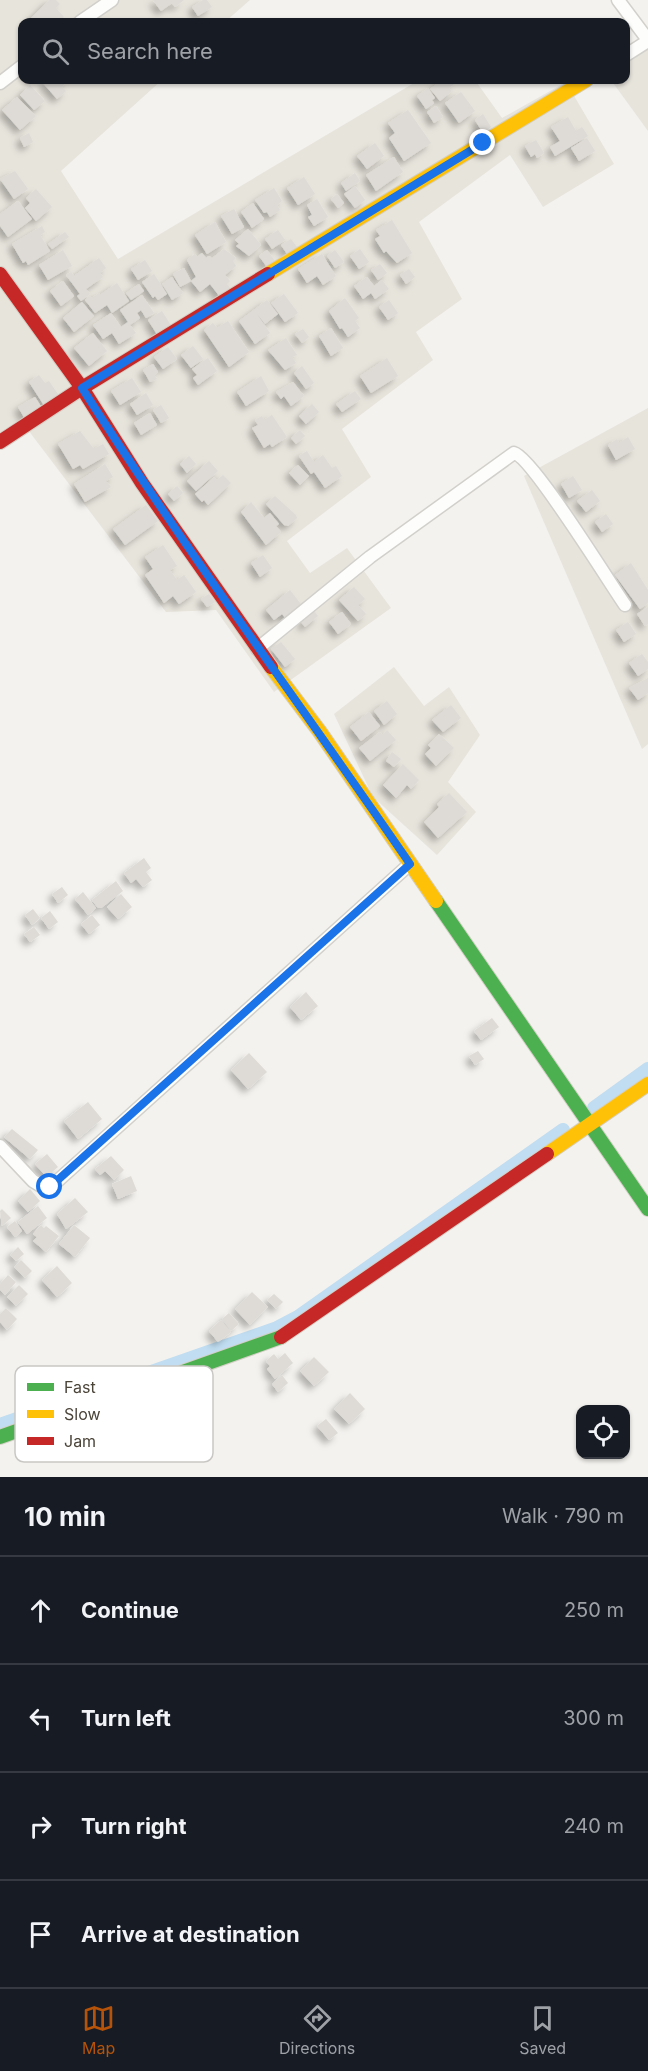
<!DOCTYPE html>
<meta charset="utf-8">
<style>
body{margin:0;font-family:Inter,sans-serif;background:#20242c;color:#f1f3f6}
.controls{position:absolute;right:18px;bottom:18px;display:grid;overflow:hidden;border-radius:12px;box-shadow:0 2px 4px #0004}
.controls button{width:54px;height:54px;display:grid;place-items:center;padding:0;border:0;border-bottom:2px solid #363941;background:#171b24;color:#f1f3f6;font:30px sans-serif}
.stop{position:absolute;width:18px;height:18px;margin:-14px;border:4px solid #1a73e8;border-radius:50%;background:#fff}
.stop.end{background:#1a73e8;border-color:#fff;box-shadow:0 2px 6px #0008}
.list{margin:0;padding:0;list-style:none}
h2{display:flex;justify-content:space-between;align-items:center;height:78px;margin:0;padding:0 24px;font-size:26px}
h2 small{font-size:20px;font-weight:400;color:#9ea1a6}
.list li{display:grid;grid-template-columns:39px 1fr auto;gap:18px;align-items:center;box-sizing:border-box;height:108px;padding:0 24px;border-top:2px solid #363941}
.list b{display:block;font-size:22px;white-space:nowrap}
.list em{font-size:20px;font-style:normal;color:#9ea1a6}
.icon{flex:none;width:33px;height:33px;fill:none;stroke:currentColor;stroke-width:2;stroke-linecap:round;stroke-linejoin:round}
.map{position:relative;flex:none;width:648px;height:1477px;overflow:hidden}
.search{position:absolute;background:#171b24;box-shadow:0 2px 4px #0004;left:18px;right:18px;top:18px;height:66px;display:flex;align-items:center;gap:15px;box-sizing:border-box;padding:0 21px;border-radius:12px;color:#9ea1a6;font-size:22px}
.sheet{height:510px;background:#171b24}
nav{display:flex;justify-content:space-around;align-items:center;box-sizing:border-box;height:84px;border-top:2px solid #363941;background:#171b24;font-size:16px;color:#9ea1a6}
nav a{display:grid;justify-items:center;gap:3px}
nav .on{color:#b45309}
.map>svg:first-child{display:block}
.residential{fill:#e7e4dc}
.lines{fill:none;stroke-linecap:round;stroke-linejoin:round}
.canal{stroke:#c0ddf1;stroke-width:14}
.building{fill:#dedbd6;filter:url(#shadow)}
.street-casing{stroke:#d2d0cb;stroke-width:15}
.fast-casing{stroke:#d3cfc5;stroke-width:16}
.slow-casing{stroke:#d3cfc5;stroke-width:16}
.jam-casing{stroke:#d3cfc5;stroke-width:16}
.street{stroke:#fdfdfc;stroke-width:12}
.fast{stroke:#4caf50;stroke-width:14}
.slow{stroke:#ffc107;stroke-width:14}
.jam{stroke:#c62828;stroke-width:14}
.route{stroke:#1a73e8;stroke-width:8}
.key{fill:#fff;stroke:#c9c7c4;stroke-width:1.5}
.key-label{font-size:16px;fill:#4b4439}
</style>
<div class="map">
<svg width="648" height="1477" viewBox="0 0 648 1477">
<defs>
<filter id="shadow"><feDropShadow dx="-4.5" dy="4.5" stdDeviation="3" flood-color="#0004"/></filter>
</defs>
<rect width="100%" height="100%" fill="#f4f2ee"/>
<g class="residential">
<path d="M 0,0 L 250,0 L 225,22 L 22,22 L 22,80 L 162,80 L 61,171 L 118,259 L 419,80 L 475,80 L 502,118 L 566,82 L 614,164 L 543,207 L 510,155 L 419,222 L 462,299 L 416,332 L 433,360 L 342,429 L 371,477 L 287,541 L 310,573 L 347,548 L 391,608 L 274,692 L 216,610 L 166,612 L 22,422 L 0,435 Z"/>
<path d="M 648,33 L 648,131 L 611,80 L 626,80 L 626,47 Z"/>
<path d="M 648,408 L 648,744 L 642,749 L 524,476 Z"/>
<path d="M 394,667 L 424,706 L 449,687 L 480,735 L 448,782 L 476,812 L 437,855 L 373,797 L 334,714 Z"/>
</g>
<g class="lines">
<g class="canal">
<path d="M 594,1108 L 648,1069"/>
<path d="M 0,1425 L 277,1328 L 298,1317 L 563,1130"/>
</g>
</g>
<g class="building">
<path d="M 49,0 L 56,0 L 60,4 L 56,8 L 64,17 L 58,22 L 33,22 L 30,19 Z"/>
<path d="M 153,0 L 184,0 L 175,7 L 172,3 L 161,11 Z"/>
<path d="M 203,0 L 207,0 L 212,7 L 198,16 L 192,7 Z"/>
<path d="M 46,80 L 66,80 L 67,81 L 62,87 L 66,91 L 57,99 L 43,83 Z"/>
<path d="M 442,80 L 450,80 L 454,84 L 449,88 L 452,91 L 440,101 L 430,89 Z"/>
<path d="M 30,85 L 45,101 L 34,110 L 20,95 Z"/>
<path d="M 428,88 L 435,98 L 432,100 L 434,103 L 426,109 L 417,96 Z"/>
<path d="M 461,92 L 475,111 L 459,123 L 445,103 Z"/>
<path d="M 17,97 L 36,116 L 20,130 L 2,110 Z"/>
<path d="M 436,106 L 443,117 L 434,123 L 427,112 Z"/>
<path d="M 408,110 L 431,143 L 404,161 L 389,138 L 395,133 L 388,123 Z"/>
<path d="M 483,114 L 491,127 L 483,133 L 475,120 Z"/>
<path d="M 568,117 L 576,131 L 582,127 L 588,136 L 555,156 L 550,147 L 560,141 L 551,127 Z"/>
<path d="M 29,133 L 33,142 L 24,147 L 20,138 Z"/>
<path d="M 587,138 L 595,151 L 579,161 L 571,148 Z"/>
<path d="M 536,140 L 544,153 L 537,158 L 535,154 L 531,157 L 525,146 Z"/>
<path d="M 375,143 L 384,156 L 367,169 L 357,156 Z"/>
<path d="M 394,157 L 403,172 L 376,191 L 366,175 Z"/>
<path d="M 15,171 L 28,189 L 14,199 L 0,179 Z"/>
<path d="M 355,173 L 360,181 L 346,191 L 341,183 Z"/>
<path d="M 304,177 L 315,194 L 298,205 L 287,188 Z"/>
<path d="M 355,186 L 365,200 L 355,208 L 344,194 Z"/>
<path d="M 274,188 L 282,201 L 277,205 L 280,210 L 270,217 L 267,212 L 264,213 L 255,200 Z"/>
<path d="M 36,189 L 52,207 L 36,221 L 25,208 L 30,203 L 26,198 Z"/>
<path d="M 337,194 L 344,203 L 338,208 L 331,199 Z"/>
<path d="M 317,199 L 328,217 L 314,226 L 308,217 L 312,215 L 307,205 Z"/>
<path d="M 18,201 L 32,219 L 8,237 L 0,226 L 0,214 Z"/>
<path d="M 253,203 L 264,219 L 252,228 L 241,212 Z"/>
<path d="M 234,209 L 244,227 L 232,234 L 221,216 Z"/>
<path d="M 392,220 L 412,253 L 397,263 L 386,251 L 384,253 L 375,239 L 380,236 L 376,230 Z"/>
<path d="M 215,222 L 226,242 L 207,254 L 195,235 Z"/>
<path d="M 42,226 L 45,232 L 40,235 L 50,251 L 28,265 L 26,261 L 23,263 L 12,244 Z"/>
<path d="M 248,229 L 261,245 L 249,256 L 236,246 L 239,244 L 235,240 Z"/>
<path d="M 278,230 L 285,240 L 272,249 L 265,239 Z"/>
<path d="M 65,232 L 69,237 L 52,249 L 48,244 Z"/>
<path d="M 291,239 L 297,247 L 287,254 L 281,245 Z"/>
<path d="M 224,249 L 236,258 L 233,261 L 236,266 L 225,275 L 230,281 L 227,284 L 231,289 L 220,297 L 210,284 L 200,292 L 191,281 L 196,277 L 187,260 L 195,254 L 197,257 L 202,253 L 206,258 L 209,256 L 212,258 Z"/>
<path d="M 360,249 L 369,262 L 359,269 L 350,256 Z"/>
<path d="M 63,250 L 72,266 L 48,280 L 39,265 Z"/>
<path d="M 267,250 L 275,261 L 267,267 L 259,256 Z"/>
<path d="M 335,250 L 344,262 L 335,268 L 327,256 Z"/>
<path d="M 322,254 L 336,276 L 323,285 L 317,276 L 307,283 L 298,269 Z"/>
<path d="M 99,258 L 106,268 L 100,273 L 103,277 L 86,289 L 90,294 L 81,301 L 77,296 L 80,294 L 66,275 L 71,272 L 74,276 Z"/>
<path d="M 145,260 L 152,271 L 138,280 L 131,269 Z"/>
<path d="M 380,264 L 387,273 L 378,280 L 371,270 Z"/>
<path d="M 184,268 L 191,281 L 180,287 L 173,274 Z"/>
<path d="M 409,269 L 415,277 L 406,284 L 400,275 Z"/>
<path d="M 154,274 L 167,294 L 158,300 L 155,296 L 153,298 L 142,282 Z"/>
<path d="M 172,277 L 183,293 L 172,300 L 162,284 Z"/>
<path d="M 367,277 L 374,286 L 382,280 L 389,289 L 375,299 L 371,293 L 363,299 L 354,286 Z"/>
<path d="M 63,281 L 74,296 L 61,306 L 50,291 Z"/>
<path d="M 117,283 L 129,301 L 112,313 L 107,305 L 95,313 L 85,300 L 90,296 L 92,298 L 99,293 L 100,295 Z"/>
<path d="M 139,284 L 144,291 L 131,300 L 126,293 Z"/>
<path d="M 284,294 L 298,313 L 285,322 L 271,303 Z"/>
<path d="M 142,295 L 154,313 L 146,318 L 141,310 L 137,313 L 140,318 L 130,325 L 136,333 L 119,344 L 112,333 L 103,339 L 93,325 L 111,313 L 121,327 L 128,322 L 120,310 Z"/>
<path d="M 345,298 L 359,318 L 355,321 L 360,328 L 348,337 L 342,328 L 340,329 L 329,311 Z"/>
<path d="M 267,300 L 278,314 L 265,324 L 257,314 L 270,333 L 255,344 L 239,321 Z"/>
<path d="M 389,300 L 398,313 L 388,320 L 379,307 Z"/>
<path d="M 82,302 L 94,316 L 74,332 L 63,318 Z"/>
<path d="M 162,311 L 172,327 L 158,336 L 148,320 Z"/>
<path d="M 228,321 L 249,352 L 229,367 L 204,330 L 213,323 L 217,328 Z"/>
<path d="M 331,328 L 343,348 L 331,356 L 319,336 Z"/>
<path d="M 303,329 L 309,337 L 302,343 L 295,334 Z"/>
<path d="M 93,333 L 107,351 L 89,366 L 74,348 Z"/>
<path d="M 286,338 L 297,355 L 292,357 L 296,363 L 285,370 L 268,350 Z"/>
<path d="M 193,346 L 203,359 L 191,368 L 181,355 Z"/>
<path d="M 168,347 L 177,359 L 163,369 L 154,357 Z"/>
<path d="M 208,358 L 217,371 L 198,385 L 193,378 L 197,375 L 192,369 Z"/>
<path d="M 387,358 L 398,376 L 371,393 L 360,376 Z"/>
<path d="M 153,364 L 158,372 L 154,375 L 157,379 L 150,382 L 143,370 Z"/>
<path d="M 302,366 L 314,383 L 306,389 L 294,373 Z"/>
<path d="M 39,375 L 45,383 L 49,381 L 60,397 L 45,407 L 29,382 Z"/>
<path d="M 261,376 L 269,391 L 246,406 L 237,392 Z"/>
<path d="M 132,378 L 141,392 L 120,405 L 111,391 Z"/>
<path d="M 293,382 L 304,396 L 291,406 L 284,396 L 281,399 L 276,392 Z"/>
<path d="M 355,391 L 361,399 L 342,412 L 336,404 Z"/>
<path d="M 146,393 L 153,405 L 137,415 L 130,404 Z"/>
<path d="M 35,397 L 42,408 L 25,419 L 18,407 Z"/>
<path d="M 312,404 L 319,412 L 306,424 L 299,416 Z"/>
<path d="M 161,405 L 169,418 L 161,423 L 153,410 Z"/>
<path d="M 150,413 L 157,425 L 141,435 L 134,423 Z"/>
<path d="M 272,415 L 287,437 L 272,447 L 270,444 L 264,448 L 252,428 L 258,425 L 255,420 L 262,416 L 264,420 Z"/>
<path d="M 300,430 L 305,436 L 296,444 L 291,438 Z"/>
<path d="M 80,431 L 94,449 L 103,444 L 109,454 L 83,469 L 80,465 L 73,469 L 58,444 Z"/>
<path d="M 628,437 L 635,449 L 616,460 L 608,445 L 617,439 L 619,443 Z"/>
<path d="M 307,451 L 314,462 L 323,455 L 332,468 L 336,466 L 342,476 L 325,488 L 314,472 L 311,474 L 299,456 Z"/>
<path d="M 189,456 L 196,464 L 187,473 L 180,464 Z"/>
<path d="M 209,461 L 218,471 L 196,491 L 187,481 Z"/>
<path d="M 105,464 L 113,477 L 106,481 L 111,487 L 85,502 L 74,484 Z"/>
<path d="M 298,465 L 309,476 L 300,485 L 289,473 Z"/>
<path d="M 223,475 L 231,483 L 208,505 L 204,500 L 202,502 L 195,494 L 214,477 L 217,480 Z"/>
<path d="M 573,476 L 582,490 L 569,498 L 561,484 Z"/>
<path d="M 177,486 L 183,493 L 174,501 L 168,494 Z"/>
<path d="M 592,490 L 600,501 L 586,512 L 577,501 Z"/>
<path d="M 275,496 L 296,515 L 297,518 L 288,526 L 284,525 L 266,504 Z"/>
<path d="M 251,502 L 264,518 L 270,513 L 279,524 L 276,526 L 281,532 L 266,545 L 241,512 Z"/>
<path d="M 146,505 L 158,521 L 125,545 L 113,529 Z"/>
<path d="M 606,514 L 613,524 L 602,532 L 595,522 Z"/>
<path d="M 163,545 L 177,566 L 170,570 L 177,580 L 184,575 L 196,592 L 179,604 L 173,596 L 164,603 L 145,575 L 153,569 L 145,557 Z"/>
<path d="M 263,555 L 272,568 L 260,577 L 251,563 Z"/>
<path d="M 631,563 L 648,590 L 648,603 L 640,609 L 615,575 Z"/>
<path d="M 354,587 L 365,599 L 358,605 L 366,614 L 358,621 L 339,600 Z"/>
<path d="M 290,590 L 304,608 L 288,621 L 282,614 L 274,620 L 266,610 Z"/>
<path d="M 209,594 L 215,602 L 207,607 L 201,599 Z"/>
<path d="M 648,607 L 648,624 L 645,626 L 637,614 Z"/>
<path d="M 314,611 L 318,616 L 305,627 L 301,622 Z"/>
<path d="M 342,612 L 351,624 L 338,634 L 329,622 Z"/>
<path d="M 628,622 L 636,634 L 624,642 L 616,630 Z"/>
<path d="M 281,642 L 295,659 L 285,667 L 271,649 Z"/>
<path d="M 642,654 L 648,662 L 648,669 L 638,676 L 629,663 Z"/>
<path d="M 648,678 L 648,693 L 638,700 L 629,688 Z"/>
<path d="M 387,701 L 397,714 L 384,725 L 374,711 Z"/>
<path d="M 451,705 L 461,718 L 443,732 L 432,720 Z"/>
<path d="M 369,712 L 380,726 L 361,741 L 350,727 Z"/>
<path d="M 387,730 L 396,740 L 370,761 L 359,748 L 380,732 L 382,735 Z"/>
<path d="M 439,734 L 454,748 L 436,766 L 425,754 L 431,748 L 428,745 Z"/>
<path d="M 392,752 L 401,759 L 394,767 L 386,761 Z"/>
<path d="M 403,764 L 419,780 L 411,789 L 407,785 L 396,798 L 383,785 Z"/>
<path d="M 449,793 L 467,812 L 438,838 L 424,822 L 439,807 L 437,804 Z"/>
<path d="M 144,858 L 151,868 L 146,872 L 152,880 L 143,887 L 136,879 L 131,883 L 124,873 Z"/>
<path d="M 116,881 L 123,891 L 101,908 L 97,907 L 92,900 Z"/>
<path d="M 62,887 L 68,895 L 58,903 L 52,894 Z"/>
<path d="M 83,892 L 96,908 L 88,915 L 75,899 Z"/>
<path d="M 121,894 L 132,907 L 118,919 L 107,907 Z"/>
<path d="M 33,909 L 40,918 L 32,925 L 25,915 Z"/>
<path d="M 50,911 L 58,922 L 49,929 L 41,918 Z"/>
<path d="M 92,915 L 100,925 L 89,934 L 81,924 Z"/>
<path d="M 34,927 L 40,935 L 30,942 L 24,934 Z"/>
<path d="M 306,992 L 318,1006 L 301,1020 L 290,1007 Z"/>
<path d="M 492,1018 L 499,1027 L 481,1040 L 474,1031 Z"/>
<path d="M 478,1051 L 484,1059 L 475,1065 L 469,1056 Z"/>
<path d="M 249,1053 L 267,1072 L 248,1089 L 231,1070 Z"/>
<path d="M 88,1102 L 102,1119 L 78,1139 L 64,1121 Z"/>
<path d="M 12,1129 L 38,1150 L 30,1159 L 4,1137 Z"/>
<path d="M 47,1154 L 58,1167 L 52,1172 L 56,1176 L 50,1181 L 35,1164 Z"/>
<path d="M 111,1156 L 124,1170 L 114,1180 L 105,1171 L 100,1175 L 95,1169 Z"/>
<path d="M 131,1176 L 137,1191 L 118,1199 L 112,1184 Z"/>
<path d="M 30,1189 L 40,1201 L 28,1212 L 18,1201 Z"/>
<path d="M 75,1198 L 88,1212 L 66,1229 L 57,1214 Z"/>
<path d="M 38,1206 L 47,1218 L 27,1234 L 18,1222 Z"/>
<path d="M 2,1209 L 11,1218 L 2,1226 L 0,1211 Z"/>
<path d="M 15,1221 L 22,1231 L 15,1237 L 7,1227 Z"/>
<path d="M 41,1225 L 44,1228 L 46,1226 L 59,1236 L 46,1252 L 33,1241 L 37,1237 L 33,1234 Z"/>
<path d="M 74,1225 L 90,1238 L 75,1257 L 59,1244 Z"/>
<path d="M 18,1247 L 24,1254 L 16,1261 L 10,1255 Z"/>
<path d="M 21,1260 L 32,1271 L 25,1278 L 14,1267 Z"/>
<path d="M 57,1266 L 72,1283 L 57,1297 L 42,1280 Z"/>
<path d="M 8,1275 L 16,1282 L 5,1295 L 0,1290 L 0,1284 Z"/>
<path d="M 19,1285 L 28,1294 L 16,1306 L 7,1297 Z"/>
<path d="M 252,1292 L 268,1307 L 250,1325 L 235,1309 Z"/>
<path d="M 274,1294 L 283,1302 L 276,1309 L 267,1300 Z"/>
<path d="M 6,1308 L 17,1319 L 7,1330 L 0,1322 L 0,1314 Z"/>
<path d="M 229,1313 L 239,1324 L 231,1331 L 222,1319 Z"/>
<path d="M 221,1320 L 231,1332 L 218,1342 L 209,1331 Z"/>
<path d="M 285,1353 L 293,1363 L 275,1379 L 267,1369 L 270,1366 L 266,1361 L 274,1354 L 278,1359 Z"/>
<path d="M 314,1357 L 329,1372 L 314,1386 L 300,1371 Z"/>
<path d="M 282,1375 L 288,1383 L 278,1392 L 272,1384 Z"/>
<path d="M 350,1393 L 365,1409 L 349,1424 L 334,1409 Z"/>
<path d="M 326,1419 L 338,1433 L 329,1440 L 317,1426 Z"/>
</g>
<g class="lines">
<defs>
<g id="street">
<path d="M 618,0 L 648,40"/>
<path d="M 80,22 L 112,0"/>
<path d="M 626,55 L 648,41"/>
<path d="M 0,83 L 22,66"/>
<path d="M 257,649 L 370,557 L 514,453 C 532,457 609,582 625,605"/>
<path d="M 0,1146 L 33,1181 L 43,1187 L 54,1184 L 410,864"/>
</g>
<g id="fast">
<path d="M 436,901 L 648,1209"/>
<path d="M 0,1437 L 281,1337"/>
</g>
<g id="slow">
<path d="M 268,274 L 586,80"/>
<path d="M 271,667 L 320,732 L 436,901"/>
<path d="M 547,1154 L 648,1084"/>
</g>
<g id="jam">
<path d="M 0,274 L 82,388 L 142,483 L 271,667"/>
<path d="M 0,442 L 82,388 L 268,274"/>
<path d="M 281,1337 L 547,1154"/>
</g>
</defs>
<use href="#street" class="street-casing"/>
<use href="#fast" class="fast-casing"/>
<use href="#slow" class="slow-casing"/>
<use href="#jam" class="jam-casing"/>
<use href="#street" class="street"/>
<use href="#fast" class="fast"/>
<use href="#slow" class="slow"/>
<use href="#jam" class="jam"/>
</g>
<g class="lines">
<path class="route" d="M 50,1187 L 410,864 C 301,705 186,551 82,388 L 483,143"/>
</g>
<rect x="15" y="1366" width="198" height="96" rx="9" class="key"/>
<rect x="27" y="1383" width="27" height="8" fill="#4caf50"/>
<rect x="27" y="1410" width="27" height="8" fill="#ffc107"/>
<rect x="27" y="1437" width="27" height="8" fill="#c62828"/>
<g class="key-label">
<text x="64" y="1393">Fast</text>
<text x="64" y="1420">Slow</text>
<text x="64" y="1447">Jam</text>
</g>
</svg>
<div class="controls">
<button><svg class="icon" aria-label="locate" viewBox="0 0 24 24"><circle cx="12" cy="12" r="6"/><path d="M12 2v4M12 18v4M2 12h4M18 12h4"/></svg></button>
</div>
<div class="stop" style="left:50px;top:1187px"></div>
<div class="stop end" style="left:483px;top:143px"></div>
<div class="search"><svg class="icon" aria-label="search" viewBox="0 0 24 24"><circle cx="10" cy="10" r="6"/><path d="M15 15l6 6"/></svg>Search here</div>
</div>
<section class="sheet">
<h2>10 min<small>Walk · 790 m</small></h2>
<ul class="list">
<li><svg class="icon" aria-label="ahead" viewBox="0 0 24 24"><path d="M12 20V5M6 11l6-6 6 6"/></svg><div><b>Continue</b></div><em>250 m</em></li>
<li><svg class="icon" aria-label="left" viewBox="0 0 24 24"><path d="M17 20v-9H6M10 6l-5 5 5 5"/></svg><div><b>Turn left</b></div><em>300 m</em></li>
<li><svg class="icon" aria-label="right" viewBox="0 0 24 24"><path d="M7 20v-9h11M14 6l5 5-5 5"/></svg><div><b>Turn right</b></div><em>240 m</em></li>
<li><svg class="icon" aria-label="arrive" viewBox="0 0 24 24"><path d="M6 21V4h12l-3 4 3 4H6"/></svg><div><b>Arrive at destination</b></div></li>
</ul>
</section>
<nav>
<a class="on"><svg class="icon" aria-label="map" viewBox="0 0 24 24"><path d="M3 6l6-2 6 2 6-2v14l-6 2-6-2-6 2zM9 4v14M15 6v14"/></svg>Map</a>
<a><svg class="icon" aria-label="directions" viewBox="0 0 24 24"><path d="M12 3l9 9-9 9-9-9zM9 14v-3h6M13 9l2 2-2 2"/></svg>Directions</a>
<a><svg class="icon" aria-label="saved" viewBox="0 0 24 24"><path d="M7 4h10v16l-5-4-5 4z"/></svg>Saved</a>
</nav>
